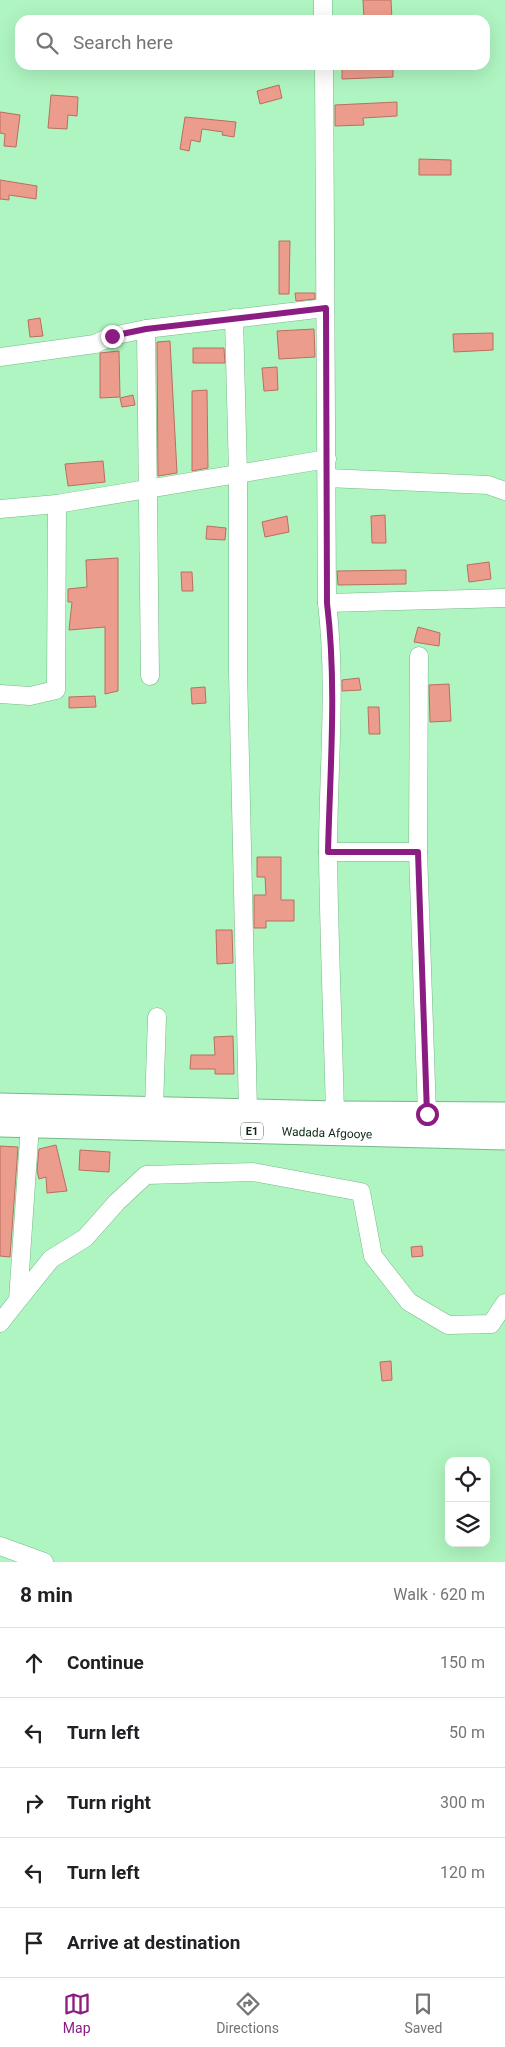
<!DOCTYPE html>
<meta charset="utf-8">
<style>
body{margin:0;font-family:Roboto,sans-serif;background:#f2f2f2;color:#202124}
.controls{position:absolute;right:15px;bottom:15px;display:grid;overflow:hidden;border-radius:10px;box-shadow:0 5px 20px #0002}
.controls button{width:45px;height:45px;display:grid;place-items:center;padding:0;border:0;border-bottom:1px solid #e0e0e0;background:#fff;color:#202124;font:25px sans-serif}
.stop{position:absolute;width:15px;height:15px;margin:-11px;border:4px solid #8b1d82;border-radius:50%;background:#fff}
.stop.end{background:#8b1d82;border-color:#fff;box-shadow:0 1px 5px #0008}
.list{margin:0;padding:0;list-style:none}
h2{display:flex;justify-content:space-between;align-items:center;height:65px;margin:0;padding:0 20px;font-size:21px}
h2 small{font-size:16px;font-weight:400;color:#757577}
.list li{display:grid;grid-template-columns:32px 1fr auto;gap:15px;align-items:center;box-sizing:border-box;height:70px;padding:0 20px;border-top:1px solid #e0e0e0}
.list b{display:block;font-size:19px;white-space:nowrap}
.list em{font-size:16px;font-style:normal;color:#757577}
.icon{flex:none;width:28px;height:28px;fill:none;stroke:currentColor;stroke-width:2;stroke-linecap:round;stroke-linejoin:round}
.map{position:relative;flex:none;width:505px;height:1562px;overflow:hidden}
.search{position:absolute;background:#fff;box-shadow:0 5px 20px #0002;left:15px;right:15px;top:15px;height:55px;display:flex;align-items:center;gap:12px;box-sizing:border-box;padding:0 18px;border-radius:15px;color:#757577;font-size:19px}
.sheet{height:415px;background:#fff}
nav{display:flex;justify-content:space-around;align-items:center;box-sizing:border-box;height:70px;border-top:1px solid #e0e0e0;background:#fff;font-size:14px;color:#757577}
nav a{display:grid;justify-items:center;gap:2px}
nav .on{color:#8b1d82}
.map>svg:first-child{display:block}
.building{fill:#ec9c8c;stroke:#ba6e5f}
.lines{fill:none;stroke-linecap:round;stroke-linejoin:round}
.minor-casing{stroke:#75b987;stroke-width:19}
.highway-casing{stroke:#75b987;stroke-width:27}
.minor{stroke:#fff;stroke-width:18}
.highway{stroke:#fff;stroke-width:25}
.route{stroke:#8b1d82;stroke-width:6}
.labels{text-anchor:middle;stroke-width:4;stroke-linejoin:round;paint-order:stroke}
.shield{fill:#fff;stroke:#55685b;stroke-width:1}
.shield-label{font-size:11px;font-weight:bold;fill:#0c2815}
.street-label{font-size:12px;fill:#0c2815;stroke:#fff}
</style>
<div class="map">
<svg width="505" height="1562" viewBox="0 0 505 1562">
<rect width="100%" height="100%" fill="#aff5c1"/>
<g class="building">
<path d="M 363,0 L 391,0 L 392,20 L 364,20 Z"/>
<path d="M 342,65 L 380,65 L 380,68 L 393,68 L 393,77 L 342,79 Z"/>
<path d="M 279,85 L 282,98 L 260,104 L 257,91 Z"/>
<path d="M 51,95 L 78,97 L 77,116 L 68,115 L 67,129 L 48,128 Z"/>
<path d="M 397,102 L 397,116 L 363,118 L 364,125 L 335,126 L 335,105 Z"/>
<path d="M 0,112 L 20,115 L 16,147 L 4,146 L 5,134 L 0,133 Z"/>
<path d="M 185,117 L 236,122 L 234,137 L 222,135 L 223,132 L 202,129 L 200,142 L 191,140 L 189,151 L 180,149 Z"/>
<path d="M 419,159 L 451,160 L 451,175 L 419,175 Z"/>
<path d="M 0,180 L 37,186 L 36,199 L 9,195 L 9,200 L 0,199 Z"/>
<path d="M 279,241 L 290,241 L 289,294 L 279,294 Z"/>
<path d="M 295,293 L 315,293 L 315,299 L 296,301 Z"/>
<path d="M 40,318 L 43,336 L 30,337 L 28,320 Z"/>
<path d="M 314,329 L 315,357 L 279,359 L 277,331 Z"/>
<path d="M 493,333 L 493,350 L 454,352 L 453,334 Z"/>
<path d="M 170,341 L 177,473 L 158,476 L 157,342 Z"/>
<path d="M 193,348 L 224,348 L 225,363 L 193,363 Z"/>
<path d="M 119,351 L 120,397 L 100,398 L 100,353 Z"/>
<path d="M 277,367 L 278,390 L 264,391 L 262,368 Z"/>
<path d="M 207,390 L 208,468 L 192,471 L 192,391 Z"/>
<path d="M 133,395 L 135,405 L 122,407 L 120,398 Z"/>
<path d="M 103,461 L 105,482 L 68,486 L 65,464 Z"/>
<path d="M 385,515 L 386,543 L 372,543 L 371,516 Z"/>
<path d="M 287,516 L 289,532 L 265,537 L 262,522 Z"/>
<path d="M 207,526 L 226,528 L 225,540 L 206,539 Z"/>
<path d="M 118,558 L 118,691 L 105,694 L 105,627 L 69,630 L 72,602 L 68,602 L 68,589 L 87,587 L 86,560 Z"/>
<path d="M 489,562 L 491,579 L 469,582 L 467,565 Z"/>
<path d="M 406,570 L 406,584 L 338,585 L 337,571 Z"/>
<path d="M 181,572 L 192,572 L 193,591 L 182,591 Z"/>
<path d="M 418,627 L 440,633 L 439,646 L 414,642 Z"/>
<path d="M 359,678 L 361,690 L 342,691 L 342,680 Z"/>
<path d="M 449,684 L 451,721 L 430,722 L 429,685 Z"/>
<path d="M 205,687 L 206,703 L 192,704 L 191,688 Z"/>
<path d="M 95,696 L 96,707 L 69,708 L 69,697 Z"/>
<path d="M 368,707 L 379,707 L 380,734 L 369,734 Z"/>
<path d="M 257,857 L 281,857 L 281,900 L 294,900 L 294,921 L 266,921 L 266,928 L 254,928 L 254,895 L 266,895 L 265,877 L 257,877 Z"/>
<path d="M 216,930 L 232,930 L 233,963 L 217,964 Z"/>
<path d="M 233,1036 L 234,1074 L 215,1074 L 215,1069 L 190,1069 L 191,1055 L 215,1055 L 214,1037 Z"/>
<path d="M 56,1145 L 67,1191 L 47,1193 L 46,1177 L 39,1179 L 37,1171 L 39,1149 Z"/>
<path d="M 0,1146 L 18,1147 L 10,1257 L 0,1256 Z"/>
<path d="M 80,1150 L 110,1152 L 109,1172 L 79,1170 Z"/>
<path d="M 422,1246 L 423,1256 L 412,1257 L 411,1247 Z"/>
<path d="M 391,1361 L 392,1380 L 382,1381 L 380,1362 Z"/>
</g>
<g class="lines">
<defs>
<g id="minor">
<path d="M 323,0 L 323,20"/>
<path d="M 324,65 L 327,603 C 337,686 328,770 328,853 C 329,940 333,1027 335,1114"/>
<path d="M 234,318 L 238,474 L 238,672 L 248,1111"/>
<path d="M 146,329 L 150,676"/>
<path d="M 0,357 L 95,344 L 112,336 L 146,329 L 325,308"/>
<path d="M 327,478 L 488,485 L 505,491"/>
<path d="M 0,509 L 57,504 L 327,459"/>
<path d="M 327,603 L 505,598"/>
<path d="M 419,656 L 418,852 L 427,1114"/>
<path d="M 0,694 L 30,696 L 56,690 L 57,504"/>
<path d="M 328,852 L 418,852"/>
<path d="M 154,1108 L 157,1017"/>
<path d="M 18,1300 L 51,1259 L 85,1238 L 117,1202 L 146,1175 L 253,1172 L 361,1192 L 373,1256 L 409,1302 L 448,1325 L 491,1324 L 505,1303"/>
<path d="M 0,1323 L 18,1300 L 30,1125"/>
<path d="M 0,1546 L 44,1562"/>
</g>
<g id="highway">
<path d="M 0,1106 L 335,1114 L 505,1115"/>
<path d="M 0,1124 L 505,1137"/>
</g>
</defs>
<use href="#minor" class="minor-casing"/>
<use href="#highway" class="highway-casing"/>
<use href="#minor" class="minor"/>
<use href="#highway" class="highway"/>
</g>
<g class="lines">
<path class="route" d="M 112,336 L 146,329 L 326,308 L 327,603 C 337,685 330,770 328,852 L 418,852 L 427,1114"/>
</g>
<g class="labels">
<rect class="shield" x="241" y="1122.5" width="22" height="17" rx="4"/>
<g class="shield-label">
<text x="252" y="1135">E1</text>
</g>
<g class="street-label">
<text transform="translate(327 1133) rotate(2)" y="4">Wadada Afgooye</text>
</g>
</g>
</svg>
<div class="controls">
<button><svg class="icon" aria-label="locate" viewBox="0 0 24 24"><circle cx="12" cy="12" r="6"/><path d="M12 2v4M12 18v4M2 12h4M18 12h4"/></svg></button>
<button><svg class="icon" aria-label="layers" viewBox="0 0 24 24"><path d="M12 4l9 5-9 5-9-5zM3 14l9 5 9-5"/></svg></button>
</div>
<div class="stop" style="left:427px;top:1114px"></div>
<div class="stop end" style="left:112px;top:336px"></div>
<div class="search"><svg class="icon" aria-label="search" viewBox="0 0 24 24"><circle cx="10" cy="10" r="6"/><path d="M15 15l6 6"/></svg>Search here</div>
</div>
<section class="sheet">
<h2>8 min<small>Walk · 620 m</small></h2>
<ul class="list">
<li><svg class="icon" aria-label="ahead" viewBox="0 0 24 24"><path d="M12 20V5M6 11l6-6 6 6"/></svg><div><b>Continue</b></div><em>150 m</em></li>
<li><svg class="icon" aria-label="left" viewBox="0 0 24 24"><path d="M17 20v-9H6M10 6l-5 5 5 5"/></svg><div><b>Turn left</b></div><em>50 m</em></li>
<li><svg class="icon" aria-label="right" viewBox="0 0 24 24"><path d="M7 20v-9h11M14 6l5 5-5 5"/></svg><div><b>Turn right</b></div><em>300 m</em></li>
<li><svg class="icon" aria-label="left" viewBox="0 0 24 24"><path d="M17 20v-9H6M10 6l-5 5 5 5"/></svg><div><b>Turn left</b></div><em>120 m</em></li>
<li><svg class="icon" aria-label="arrive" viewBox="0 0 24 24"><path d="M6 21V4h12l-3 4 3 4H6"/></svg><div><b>Arrive at destination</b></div></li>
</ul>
</section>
<nav>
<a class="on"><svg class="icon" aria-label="map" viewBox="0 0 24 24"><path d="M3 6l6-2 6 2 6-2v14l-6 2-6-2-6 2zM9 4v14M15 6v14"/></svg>Map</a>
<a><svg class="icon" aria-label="directions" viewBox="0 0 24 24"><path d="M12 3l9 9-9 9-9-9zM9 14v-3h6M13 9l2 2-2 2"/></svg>Directions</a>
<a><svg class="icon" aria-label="saved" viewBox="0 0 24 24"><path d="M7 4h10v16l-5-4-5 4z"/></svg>Saved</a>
</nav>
